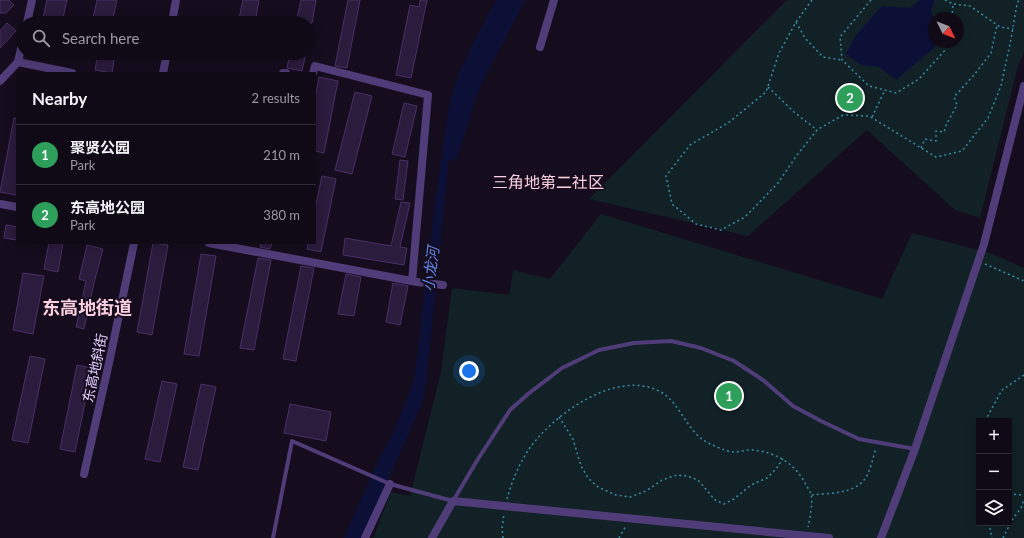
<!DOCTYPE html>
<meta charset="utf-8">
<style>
body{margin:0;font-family:Lato,"Noto Sans SC",sans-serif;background:#19131f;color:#f1f3f6}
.controls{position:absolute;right:12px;bottom:12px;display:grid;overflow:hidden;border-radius:0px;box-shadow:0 2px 10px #0003}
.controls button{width:36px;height:36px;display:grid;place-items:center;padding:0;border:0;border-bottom:1px solid #302b35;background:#100a16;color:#f1f3f6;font:20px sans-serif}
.compass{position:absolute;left:928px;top:12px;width:36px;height:36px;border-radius:50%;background:#100a16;box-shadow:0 2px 10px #0003;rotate:133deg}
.you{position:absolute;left:469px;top:371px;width:14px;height:14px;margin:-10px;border:3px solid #fff;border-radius:50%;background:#1a73e8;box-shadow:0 0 0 6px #1a73e833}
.badge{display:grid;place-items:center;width:26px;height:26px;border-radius:50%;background:#1292e2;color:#fff;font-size:13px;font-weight:700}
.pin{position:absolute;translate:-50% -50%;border:2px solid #fff;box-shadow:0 1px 4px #0006}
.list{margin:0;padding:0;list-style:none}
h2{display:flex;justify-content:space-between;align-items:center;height:52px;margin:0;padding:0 16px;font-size:17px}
h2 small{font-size:13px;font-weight:400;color:#9c9aa1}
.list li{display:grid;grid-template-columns:26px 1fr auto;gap:12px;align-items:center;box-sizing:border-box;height:60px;padding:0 16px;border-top:1px solid #302b35}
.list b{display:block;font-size:15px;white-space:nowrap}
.list p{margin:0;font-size:13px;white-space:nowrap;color:#9c9aa1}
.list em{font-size:13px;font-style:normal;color:#9c9aa1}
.icon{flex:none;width:22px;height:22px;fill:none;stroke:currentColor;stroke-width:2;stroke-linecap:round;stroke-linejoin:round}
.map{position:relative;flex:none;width:1024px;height:538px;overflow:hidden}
.search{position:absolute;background:#100a16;box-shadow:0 2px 10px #0003;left:16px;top:16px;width:300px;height:44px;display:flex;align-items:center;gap:10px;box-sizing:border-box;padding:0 14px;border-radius:22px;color:#9c9aa1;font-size:15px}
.panel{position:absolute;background:#100a16;box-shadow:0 2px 10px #0003;left:16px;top:72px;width:300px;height:172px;border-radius:0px}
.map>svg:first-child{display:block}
.green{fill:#112126;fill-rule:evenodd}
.water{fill:#0c1037}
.building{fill:#2b1b3c;stroke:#4a2f67}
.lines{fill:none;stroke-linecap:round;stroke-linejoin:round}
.path{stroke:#378da6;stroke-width:1.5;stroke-dasharray:2 3;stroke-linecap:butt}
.service{stroke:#503c78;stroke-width:4}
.minor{stroke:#503c78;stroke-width:8}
.tertiary{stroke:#503c78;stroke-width:8}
.labels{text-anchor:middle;stroke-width:4;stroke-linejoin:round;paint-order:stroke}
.street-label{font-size:14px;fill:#e0cdfb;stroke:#150d1d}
.water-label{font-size:15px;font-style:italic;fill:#6488f2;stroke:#150d1d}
.quarter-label{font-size:16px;fill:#fbcfdf;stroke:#150d1d}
.district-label{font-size:18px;font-weight:bold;fill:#fbcfdf;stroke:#150d1d}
</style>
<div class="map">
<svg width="1024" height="538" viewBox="0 0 1024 538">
<rect width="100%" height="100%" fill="#150d1d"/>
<g class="green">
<path d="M 787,0 L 1024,0 L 1024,53 L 1018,66 L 980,218 L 955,210 L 867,130 L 748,236 L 589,199 ZM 934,18 L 958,18 L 958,42 L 934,42 Z"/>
<path d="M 601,214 L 882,299 L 912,233 L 990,253 L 1024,268 L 1024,538 L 373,538 L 391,492 L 410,496 L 441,372 L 452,288 L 509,295 L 513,270 L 550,279 ZM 979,421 L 1009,421 L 1009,523 L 979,523 Z"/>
</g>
<g class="water">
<path d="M 496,0 L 525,0 L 482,83 L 475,102 L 456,161 L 449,160 L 426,385 L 422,403 L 363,538 L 344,538 L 376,465 L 393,433 L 414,380 L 436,195 L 448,111 L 452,94 L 457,78 L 469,51 Z"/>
<path d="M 920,0 L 935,0 L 931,11 L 934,18 L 935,47 L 896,80 L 879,67 L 861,65 L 846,54 L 856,35 L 882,6 L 910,8 Z"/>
</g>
<g class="building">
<path d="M 0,0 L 9,0 L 14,5 L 6,13 L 0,13 Z"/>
<path d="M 47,0 L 67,0 L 62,23 L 42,23 Z"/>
<path d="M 97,0 L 117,0 L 112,23 L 92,23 Z"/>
<path d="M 243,0 L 259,0 L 255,23 L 238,23 Z"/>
<path d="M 301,0 L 316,0 L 312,23 L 296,23 Z"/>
<path d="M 348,0 L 360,0 L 347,68 L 335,66 Z"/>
<path d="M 420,0 L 427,0 L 411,78 L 396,75 L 410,5 L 419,7 Z"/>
<path d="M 7,23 L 16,31 L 0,48 L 0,31 Z"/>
<path d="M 35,53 L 56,53 L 54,60 L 35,56 Z"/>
<path d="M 98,53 L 115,53 L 112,73 L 95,70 Z"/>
<path d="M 290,53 L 306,53 L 302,71 L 287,68 Z"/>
<path d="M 319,77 L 338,81 L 324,153 L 315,151 L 315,99 Z"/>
<path d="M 355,92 L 372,96 L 352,174 L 335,170 Z"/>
<path d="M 404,103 L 417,106 L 405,157 L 392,154 Z"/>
<path d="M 14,118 L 17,118 L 17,187 L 16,195 L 0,192 Z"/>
<path d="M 400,160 L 408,161 L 403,200 L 395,199 Z"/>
<path d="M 322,176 L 336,179 L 321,252 L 307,249 L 308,243 L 315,243 L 315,209 Z"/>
<path d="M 401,202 L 410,203 L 400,247 L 407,248 L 404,265 L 343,255 L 345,238 L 391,246 Z"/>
<path d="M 6,225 L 17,227 L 17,240 L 4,238 Z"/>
<path d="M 49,243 L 63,243 L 58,272 L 44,269 Z"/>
<path d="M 153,243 L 168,245 L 152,335 L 137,332 Z"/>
<path d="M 261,243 L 272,243 L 270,249 L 260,247 Z"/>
<path d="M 87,245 L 103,249 L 94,283 L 84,329 L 76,327 L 86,281 L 79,279 Z"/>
<path d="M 201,254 L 216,256 L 199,356 L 184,354 Z"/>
<path d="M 258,258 L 271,260 L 254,350 L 240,348 Z"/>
<path d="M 301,266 L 314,268 L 296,361 L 283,359 Z"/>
<path d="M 23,273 L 44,276 L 33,334 L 13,330 Z"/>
<path d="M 346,274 L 361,277 L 354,316 L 338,314 Z"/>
<path d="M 393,283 L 408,286 L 400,325 L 386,322 Z"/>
<path d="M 30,356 L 45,359 L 28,443 L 12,440 Z"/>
<path d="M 77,365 L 92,368 L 75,452 L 60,449 Z"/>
<path d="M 162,381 L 177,384 L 160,462 L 145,459 Z"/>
<path d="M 201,384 L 216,387 L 198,470 L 183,467 Z"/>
<path d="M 290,404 L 331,412 L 326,441 L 284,433 Z"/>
</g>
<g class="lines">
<g class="path">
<path d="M 812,0 L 796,22 L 779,53 L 766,92 L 728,123 L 690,145 L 666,176 L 672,204 L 696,224 L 721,230 L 745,217 L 778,183 L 797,155 L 817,130 L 843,115 L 869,116 L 936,157 L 962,151 L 988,118 L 1001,86 L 1011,39 L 1017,4 L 1019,0"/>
<path d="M 871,0 L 840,37 L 842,60 L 869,86 L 896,93 L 919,79 L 946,49 L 948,42"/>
<path d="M 945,0 L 953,4"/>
<path d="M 952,18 L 953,4 L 970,6 L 1000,27 L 1013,29"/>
<path d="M 796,22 L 805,38 L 823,57 L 842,60"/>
<path d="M 768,87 L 794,112 L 817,130"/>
<path d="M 872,117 L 885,90"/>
<path d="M 921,148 L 925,139 L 936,141 L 936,131 L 944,132 L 946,125 L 957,105 L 954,97 L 974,75 L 991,53 L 997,25"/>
<path d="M 985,264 L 1024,281"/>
<path d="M 559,417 L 573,439 L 581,466 L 588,478 L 598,487 L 616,495 L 630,497 L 646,491 L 662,480 L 677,475 L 687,476 L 698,480 L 715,500 L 724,504 L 734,499 L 751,485 L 767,478 L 776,469 L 783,459"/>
<path d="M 985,421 L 1002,390 L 1024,375"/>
<path d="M 1009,494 L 1024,495"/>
<path d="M 812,495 C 828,493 853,494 864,480 C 870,473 873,457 876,448"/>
<path d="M 507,499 C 512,481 519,464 529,449 C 554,414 617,368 661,392 C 680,403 687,432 708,443 C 715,446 725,451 733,452 C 740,452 748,449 754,450 C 777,453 794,463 805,483 C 807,487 810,491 811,494 C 813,502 810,519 808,527"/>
<path d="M 989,523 L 992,538"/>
<path d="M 503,538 L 502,528 L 504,514"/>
<path d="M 619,538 L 626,526"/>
<path d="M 1003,538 L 1012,520 L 1021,508 L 1024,499"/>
</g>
<path class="service" d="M 273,538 L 292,441 L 390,484 L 453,501 L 478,459 L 510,410 L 528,394 L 562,368 L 599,350 L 634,343 L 671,341 L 701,348 L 734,361 L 763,380 L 793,406 L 821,421 L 859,439 L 915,449"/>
<g class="minor">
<path d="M 27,23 L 32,0"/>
<path d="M 172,23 L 176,0"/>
<path d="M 540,47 L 554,0"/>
<path d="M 18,62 L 72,73"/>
<path d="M 163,73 L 167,53"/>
<path d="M 283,73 L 286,73"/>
<path d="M 313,73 L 315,66 L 428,95 L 412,281"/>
<path d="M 0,81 L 18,62 L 23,40"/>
<path d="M 0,204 L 17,207"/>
<path d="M 209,243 L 417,282 L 443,285"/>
<path d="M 84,474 L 109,363 L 134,243"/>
<path d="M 365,538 L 390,484"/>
<path d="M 432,538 L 453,501 L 829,538"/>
</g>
<path class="tertiary" d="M 881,538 L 915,449 L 984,244 L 1024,86"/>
</g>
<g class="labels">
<g class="street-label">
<text transform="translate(95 368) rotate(-78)" y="5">东高地斜街</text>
</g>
<g class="water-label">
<text transform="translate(431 269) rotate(-83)" y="5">小龙河</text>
</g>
<g class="quarter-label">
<text x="548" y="188">三角地第二社区</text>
</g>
<g class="district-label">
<text x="87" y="314">东高地街道</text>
</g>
</g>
</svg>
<div class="controls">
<button>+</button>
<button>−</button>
<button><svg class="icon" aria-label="layers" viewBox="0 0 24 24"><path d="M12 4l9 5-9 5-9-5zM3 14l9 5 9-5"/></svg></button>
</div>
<svg class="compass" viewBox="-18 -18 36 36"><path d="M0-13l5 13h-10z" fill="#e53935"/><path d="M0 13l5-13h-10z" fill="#9c9aa1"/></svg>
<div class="you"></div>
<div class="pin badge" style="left:729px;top:396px;background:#2e9e5b">1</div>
<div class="pin badge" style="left:850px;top:98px;background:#2e9e5b">2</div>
<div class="search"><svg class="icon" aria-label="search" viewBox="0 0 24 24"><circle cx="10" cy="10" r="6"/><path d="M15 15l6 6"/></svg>Search here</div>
<section class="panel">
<h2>Nearby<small>2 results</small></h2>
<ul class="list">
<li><span class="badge" style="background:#2e9e5b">1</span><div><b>聚贤公园</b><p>Park</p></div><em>210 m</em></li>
<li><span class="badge" style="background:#2e9e5b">2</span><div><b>东高地公园</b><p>Park</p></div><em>380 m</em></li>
</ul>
</section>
</div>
